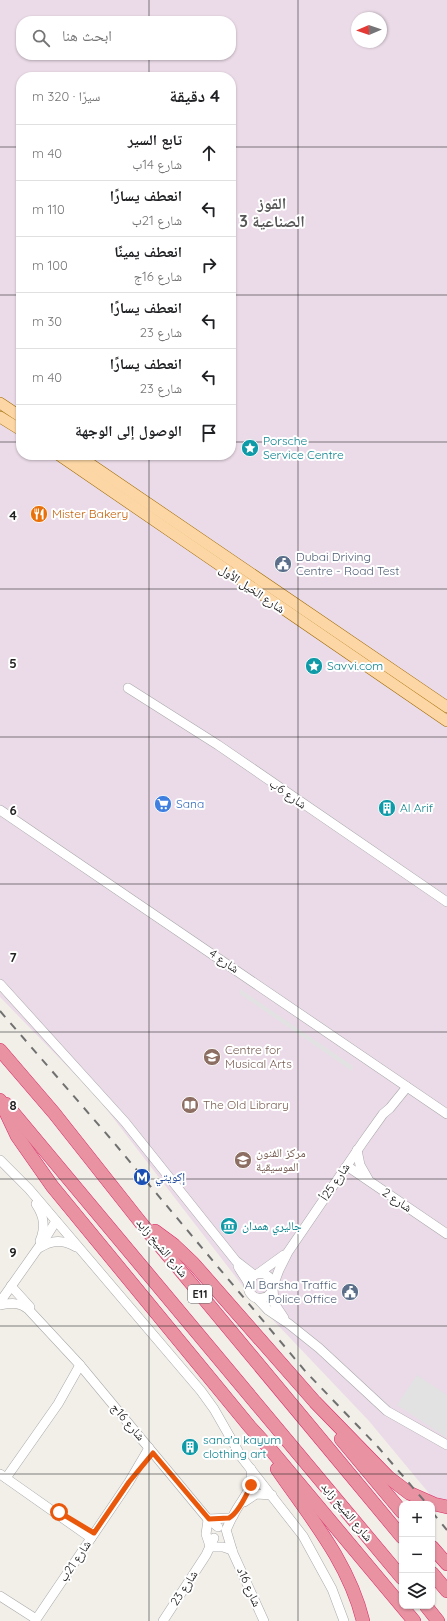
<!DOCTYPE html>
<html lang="ar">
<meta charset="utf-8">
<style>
body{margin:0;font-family:Quicksand,"Noto Naskh Arabic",sans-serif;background:#f2f2f2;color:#202124;direction:rtl}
.controls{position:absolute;right:12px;bottom:12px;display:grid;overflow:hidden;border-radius:8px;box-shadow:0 1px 3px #0004}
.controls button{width:36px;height:36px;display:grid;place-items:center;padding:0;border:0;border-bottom:1px solid #e0e0e0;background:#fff;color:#202124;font:20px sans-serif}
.compass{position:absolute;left:351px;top:12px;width:36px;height:36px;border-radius:50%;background:#fff;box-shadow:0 1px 3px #0004;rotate:268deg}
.stop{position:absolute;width:12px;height:12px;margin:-9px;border:3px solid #ea580c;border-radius:50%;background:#fff}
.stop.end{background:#ea580c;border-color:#fff;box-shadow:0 1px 4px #0008}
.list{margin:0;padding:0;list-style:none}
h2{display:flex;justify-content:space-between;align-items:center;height:52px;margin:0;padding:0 16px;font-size:17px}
h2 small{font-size:13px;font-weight:400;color:#757577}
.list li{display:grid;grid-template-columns:26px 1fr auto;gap:12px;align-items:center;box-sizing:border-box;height:56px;padding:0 16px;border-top:1px solid #e0e0e0}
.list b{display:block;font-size:15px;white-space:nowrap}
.list p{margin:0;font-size:13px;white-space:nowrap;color:#757577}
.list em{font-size:13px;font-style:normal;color:#757577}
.icon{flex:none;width:22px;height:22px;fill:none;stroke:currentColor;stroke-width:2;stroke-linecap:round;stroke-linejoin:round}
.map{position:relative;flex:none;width:447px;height:1621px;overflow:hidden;direction:ltr}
.search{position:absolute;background:#fff;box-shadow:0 1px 3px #0004;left:16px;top:16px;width:220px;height:44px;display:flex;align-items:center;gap:10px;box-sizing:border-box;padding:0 14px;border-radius:16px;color:#757577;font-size:15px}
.panel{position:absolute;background:#fff;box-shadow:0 1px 3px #0004;left:16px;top:72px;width:220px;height:388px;border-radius:16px;direction:rtl}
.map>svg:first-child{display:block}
.industrial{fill:#ebdbe8;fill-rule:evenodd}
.parking{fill:#e2e2e2}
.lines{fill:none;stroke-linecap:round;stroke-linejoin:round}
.minor-casing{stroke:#a9a9a9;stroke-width:10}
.major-casing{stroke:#a06b00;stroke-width:12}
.highway-casing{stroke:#dc2a67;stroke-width:14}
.minor{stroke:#fff;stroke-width:9}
.major{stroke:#fcd6a4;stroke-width:11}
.highway{stroke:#e892a2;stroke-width:13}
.rail{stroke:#707070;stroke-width:2;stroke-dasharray:8 8;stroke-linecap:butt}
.route{stroke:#ea580c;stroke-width:5}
.grid{fill:none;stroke:#222;stroke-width:1;stroke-opacity:0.55}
.labels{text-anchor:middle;stroke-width:4;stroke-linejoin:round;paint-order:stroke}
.shield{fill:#fff;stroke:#646464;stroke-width:1}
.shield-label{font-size:11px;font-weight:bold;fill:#222}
.culture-label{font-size:12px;fill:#0d838f;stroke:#fff;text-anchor:start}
.food-label{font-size:12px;fill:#c56008;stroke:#fff;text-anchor:start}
.service-label{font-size:12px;fill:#4e5e75;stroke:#fff;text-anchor:start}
.street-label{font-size:12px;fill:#222;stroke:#fff}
.shop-label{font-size:12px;fill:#366cbe;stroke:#fff;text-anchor:start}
.education-label{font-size:12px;fill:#785e54;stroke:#fff;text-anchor:start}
.transit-label{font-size:12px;fill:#164399;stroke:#fff;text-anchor:start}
.district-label{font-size:16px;font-weight:bold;fill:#555;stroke:#fff}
.grid-label{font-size:13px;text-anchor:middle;font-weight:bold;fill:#222;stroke:#fff;stroke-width:4;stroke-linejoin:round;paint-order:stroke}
</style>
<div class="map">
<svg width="447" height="1621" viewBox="0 0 447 1621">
<rect width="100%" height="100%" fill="#f2efe9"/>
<path class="industrial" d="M 0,0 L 447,0 L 447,1515 L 369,1421 L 252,1298 L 97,1097 L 0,997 ZM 357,18 L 381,18 L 381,42 L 357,42 ZM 21,21 L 231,21 L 231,55 L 21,55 ZM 21,77 L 231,77 L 231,455 L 21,455 Z"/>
<g class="parking">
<path d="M 240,989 L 353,1066 L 352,1071 L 240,994 Z"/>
<path d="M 417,1375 L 447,1395 L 447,1438 L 397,1405 Z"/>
</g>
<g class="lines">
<defs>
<g id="minor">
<path d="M 128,688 L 218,745 L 447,902"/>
<path d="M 0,810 L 447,1114"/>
<path d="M 0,984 L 125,1122 L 236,1261 L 254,1275"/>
<path d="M 357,1150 L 360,1165 L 368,1179"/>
<path d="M 0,1160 L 29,1189 L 201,1391 L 214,1409 L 242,1458 L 303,1536 L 332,1589 L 344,1621"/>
<path d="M 347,1166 L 447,1234"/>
<path d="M 36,1204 C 44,1216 46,1227 40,1241"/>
<path d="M 39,1248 C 52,1240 63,1239 76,1247"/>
<path d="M 238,1266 C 240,1271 247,1279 248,1283 C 249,1287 247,1290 251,1294 C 254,1298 258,1299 262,1298 C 280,1296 274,1267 254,1275 L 248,1283"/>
<path d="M 259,1273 L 284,1255"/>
<path d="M 11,1286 L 30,1307"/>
<path d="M 273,1286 L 279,1270 L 288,1252 L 363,1142 L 383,1114 L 390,1108 L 407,1087"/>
<path d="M 273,1288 L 274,1303 L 284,1318"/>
<path d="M 257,1298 L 268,1310 L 289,1324 L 319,1348 L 387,1411 L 447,1445"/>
<path d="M 0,1302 L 48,1234 L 56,1221"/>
<path d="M 0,1305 C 11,1303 19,1302 28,1309 L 80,1365 L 207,1518 L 218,1527"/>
<path d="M 0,1474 L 91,1538"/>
<path d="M 6,1478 L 58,1404 L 80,1365"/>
<path d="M 244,1502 L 256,1494 L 272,1495"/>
<path d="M 209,1519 L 229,1518"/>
<path d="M 208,1520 L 206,1534 L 210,1546"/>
<path d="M 226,1530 C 229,1525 230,1520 233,1516 C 242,1497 253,1493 251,1469"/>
<path d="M 227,1533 L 233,1553 L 264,1621"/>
<path d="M 213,1547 L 223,1547 L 232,1550"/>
<path d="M 0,1596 L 36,1619"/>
<path d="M 35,1621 L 129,1482 L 149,1448"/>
<path d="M 163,1621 L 206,1555 L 214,1538"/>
</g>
<g id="major">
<path d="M 0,403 L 21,417"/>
<path d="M 0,417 L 21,430"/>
<path d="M 59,455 L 447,721"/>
<path d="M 77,455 L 447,707"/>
</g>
<g id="highway">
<path d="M 0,1050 L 54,1113 L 141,1223 L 402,1537"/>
<path d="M 0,1100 L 17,1136 L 52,1186 L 250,1427 L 271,1450 L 414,1621"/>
<path d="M 6,1104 L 402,1578"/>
<path d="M 155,1231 L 174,1245 L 193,1263 L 315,1402 L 388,1477 L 409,1493 L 434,1504 L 447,1507"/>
<path d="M 341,1439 L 402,1512"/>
<path d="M 277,1469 C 310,1517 349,1563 363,1621"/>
<path d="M 432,1547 L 447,1564"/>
<path d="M 432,1573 L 447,1591"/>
<path d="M 426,1606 L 438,1621"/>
</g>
</defs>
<use href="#minor" class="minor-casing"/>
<use href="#major" class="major-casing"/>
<use href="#highway" class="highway-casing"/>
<use href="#minor" class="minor"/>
<use href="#major" class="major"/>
<use href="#highway" class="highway"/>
<g class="rail">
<path d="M 0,1011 L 110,1138 L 306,1372 L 378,1447 L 427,1504"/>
<path d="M 432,1512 L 447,1530"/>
</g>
</g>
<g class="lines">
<path class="route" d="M 59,1512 L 94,1533 L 129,1482 L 153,1453 L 209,1519 L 229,1518 C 238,1513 247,1494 251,1485"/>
</g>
<path class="grid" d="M 149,0 L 149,21M 298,0 L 298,1621M 149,55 L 149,77M 0,147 L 21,147M 231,147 L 447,147M 0,295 L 21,295M 231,295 L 447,295M 0,442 L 21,442M 231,442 L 447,442M 149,455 L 149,1621M 0,589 L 447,589M 0,737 L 447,737M 0,884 L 447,884M 0,1032 L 447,1032M 0,1179 L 447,1179M 0,1326 L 447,1326M 0,1474 L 447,1474"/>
<defs>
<symbol id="sight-disc" viewBox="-11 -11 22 22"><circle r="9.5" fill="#0f9aa8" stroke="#fff"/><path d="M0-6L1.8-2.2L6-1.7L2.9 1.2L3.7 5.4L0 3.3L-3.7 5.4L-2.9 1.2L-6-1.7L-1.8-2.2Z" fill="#fff"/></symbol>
<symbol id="restaurant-disc" viewBox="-11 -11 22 22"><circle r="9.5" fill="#e8710a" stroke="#fff"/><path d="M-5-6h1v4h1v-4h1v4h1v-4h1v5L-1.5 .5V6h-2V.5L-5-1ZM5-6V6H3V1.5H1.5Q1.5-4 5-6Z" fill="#fff"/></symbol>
<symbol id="civic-disc" viewBox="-11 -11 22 22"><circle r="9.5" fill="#5c6f8a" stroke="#fff"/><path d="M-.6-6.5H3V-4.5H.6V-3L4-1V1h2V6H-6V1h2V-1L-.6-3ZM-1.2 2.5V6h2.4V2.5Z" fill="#fff"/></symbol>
<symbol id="supermarket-disc" viewBox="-11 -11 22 22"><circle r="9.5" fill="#3f7fe0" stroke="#fff"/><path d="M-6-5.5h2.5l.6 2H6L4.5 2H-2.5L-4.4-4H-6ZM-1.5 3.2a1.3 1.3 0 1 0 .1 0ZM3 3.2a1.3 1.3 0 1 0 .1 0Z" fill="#fff"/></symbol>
<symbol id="building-disc" viewBox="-11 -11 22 22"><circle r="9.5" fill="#0f9aa8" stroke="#fff"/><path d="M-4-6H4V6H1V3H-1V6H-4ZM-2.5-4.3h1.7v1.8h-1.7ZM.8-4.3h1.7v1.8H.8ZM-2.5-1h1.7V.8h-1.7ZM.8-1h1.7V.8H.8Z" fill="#fff"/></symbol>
<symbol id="school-disc" viewBox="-11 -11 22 22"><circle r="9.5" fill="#8d6e63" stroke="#fff"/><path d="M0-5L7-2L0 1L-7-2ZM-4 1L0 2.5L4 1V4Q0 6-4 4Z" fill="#fff"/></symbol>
<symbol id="library-disc" viewBox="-11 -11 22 22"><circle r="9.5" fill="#8d6e63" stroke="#fff"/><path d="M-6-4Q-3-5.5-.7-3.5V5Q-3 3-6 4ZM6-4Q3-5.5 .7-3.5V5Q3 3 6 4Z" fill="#fff"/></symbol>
<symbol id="metro-disc" viewBox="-11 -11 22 22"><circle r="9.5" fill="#1a4fb4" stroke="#fff"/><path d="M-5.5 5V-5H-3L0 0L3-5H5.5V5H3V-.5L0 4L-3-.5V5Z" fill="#fff"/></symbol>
<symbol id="museum-disc" viewBox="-11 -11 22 22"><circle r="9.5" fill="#0f9aa8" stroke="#fff"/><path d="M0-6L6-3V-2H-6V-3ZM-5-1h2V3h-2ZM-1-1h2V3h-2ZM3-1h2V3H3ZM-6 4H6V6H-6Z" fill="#fff"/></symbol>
</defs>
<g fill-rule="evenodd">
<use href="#sight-disc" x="240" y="438" width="20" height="20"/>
<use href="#restaurant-disc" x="29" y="504" width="20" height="20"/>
<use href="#civic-disc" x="273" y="554" width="20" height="20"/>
<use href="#sight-disc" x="304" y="656" width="20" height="20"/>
<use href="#supermarket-disc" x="153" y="794" width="20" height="20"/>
<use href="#building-disc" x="377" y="798" width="20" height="20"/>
<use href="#school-disc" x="202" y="1047" width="20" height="20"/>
<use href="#library-disc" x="180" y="1095" width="20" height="20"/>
<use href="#school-disc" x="233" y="1150" width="20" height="20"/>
<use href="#metro-disc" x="132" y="1167" width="20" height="20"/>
<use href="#museum-disc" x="219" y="1216" width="20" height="20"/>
<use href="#civic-disc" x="340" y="1282" width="20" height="20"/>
<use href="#building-disc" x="180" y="1437" width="20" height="20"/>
</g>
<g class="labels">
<rect class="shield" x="188" y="1285" width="24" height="18" rx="3"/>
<g class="shield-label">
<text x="200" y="1298">E11</text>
</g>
<g class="culture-label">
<text x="263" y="445">Porsche<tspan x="263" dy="14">Service Centre</tspan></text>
<text x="327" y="670">Savvi.com</text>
<text x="400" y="812">Al Arif</text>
<text x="242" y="1230">جاليري همدان</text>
<text x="203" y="1444">sana'a kayum<tspan x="203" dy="14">clothing art</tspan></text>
</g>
<g class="food-label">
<text x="52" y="518">Mister Bakery</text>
</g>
<g class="service-label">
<text x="296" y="561">Dubai Driving<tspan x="296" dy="14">Centre - Road Test</tspan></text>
<text x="337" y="1289" text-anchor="end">Al Barsha Traffic<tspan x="337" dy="14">Police Office</tspan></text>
</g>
<g class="street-label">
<text transform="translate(252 589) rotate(34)" y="4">شارع الخيل الأول</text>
<text transform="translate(288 794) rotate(35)" y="4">شارع 6ب</text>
<text transform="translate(224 961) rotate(34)" y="4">شارع 4</text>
<text transform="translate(335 1182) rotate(-56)" y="4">شارع 25أ</text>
<text transform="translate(397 1200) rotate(34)" y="4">شارع 2</text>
<text transform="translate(162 1248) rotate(50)" y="4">شارع الشيخ زايد</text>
<text transform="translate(128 1422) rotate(50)" y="4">شارع 16ج</text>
<text transform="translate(347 1512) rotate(50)" y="4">شارع الشيخ زايد</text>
<text transform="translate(75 1561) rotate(-56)" y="4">شارع 21ب</text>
<text transform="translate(249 1587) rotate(66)" y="4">شارع 16د</text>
<text transform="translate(184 1588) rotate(-57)" y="4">شارع 23</text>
</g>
<g class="shop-label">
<text x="176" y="808">Sana</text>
</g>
<g class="education-label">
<text x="225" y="1054">Centre for<tspan x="225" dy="14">Musical Arts</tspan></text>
<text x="203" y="1109">The Old Library</text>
<text x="256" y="1157">مركز الفنون<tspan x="256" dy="14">الموسيقية</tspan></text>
</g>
<g class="transit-label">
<text x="155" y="1181">إكويتي</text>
</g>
<g class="district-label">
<text x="272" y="209">القوز<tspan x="272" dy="18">الصناعية 3</tspan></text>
</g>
</g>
<g class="grid-label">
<text x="13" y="520">4</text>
<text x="13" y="668">5</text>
<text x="13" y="815">6</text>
<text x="13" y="962">7</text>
<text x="13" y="1110">8</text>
<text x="13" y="1257">9</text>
</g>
</svg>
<div class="controls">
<button>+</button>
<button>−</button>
<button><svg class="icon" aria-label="layers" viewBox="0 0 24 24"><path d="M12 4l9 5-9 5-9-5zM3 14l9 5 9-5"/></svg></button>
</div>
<svg class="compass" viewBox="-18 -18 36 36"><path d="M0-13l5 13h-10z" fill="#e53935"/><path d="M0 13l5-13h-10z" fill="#757577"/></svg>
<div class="stop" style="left:59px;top:1512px"></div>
<div class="stop end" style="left:251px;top:1485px"></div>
<div class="search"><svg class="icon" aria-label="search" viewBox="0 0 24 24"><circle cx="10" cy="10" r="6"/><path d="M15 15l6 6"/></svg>ابحث هنا</div>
<section class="panel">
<h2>4 دقيقة<small>سيرًا · 320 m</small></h2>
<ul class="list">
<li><svg class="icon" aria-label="ahead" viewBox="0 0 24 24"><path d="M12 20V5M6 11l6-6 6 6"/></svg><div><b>تابع السير</b><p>شارع 14ب</p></div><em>40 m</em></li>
<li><svg class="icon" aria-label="left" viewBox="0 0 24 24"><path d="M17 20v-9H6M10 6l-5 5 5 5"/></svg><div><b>انعطف يسارًا</b><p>شارع 21ب</p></div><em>110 m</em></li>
<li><svg class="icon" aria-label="right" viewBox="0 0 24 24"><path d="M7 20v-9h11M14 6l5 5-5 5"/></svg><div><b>انعطف يمينًا</b><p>شارع 16ج</p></div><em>100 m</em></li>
<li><svg class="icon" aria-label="left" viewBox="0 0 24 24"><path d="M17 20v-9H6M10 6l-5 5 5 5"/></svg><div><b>انعطف يسارًا</b><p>شارع 23</p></div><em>30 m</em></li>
<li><svg class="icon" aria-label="left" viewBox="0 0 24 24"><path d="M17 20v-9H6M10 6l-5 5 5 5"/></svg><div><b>انعطف يسارًا</b><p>شارع 23</p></div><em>40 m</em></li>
<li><svg class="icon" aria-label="arrive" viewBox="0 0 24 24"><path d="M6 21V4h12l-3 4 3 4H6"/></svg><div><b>الوصول إلى الوجهة</b></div></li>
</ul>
</section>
</div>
